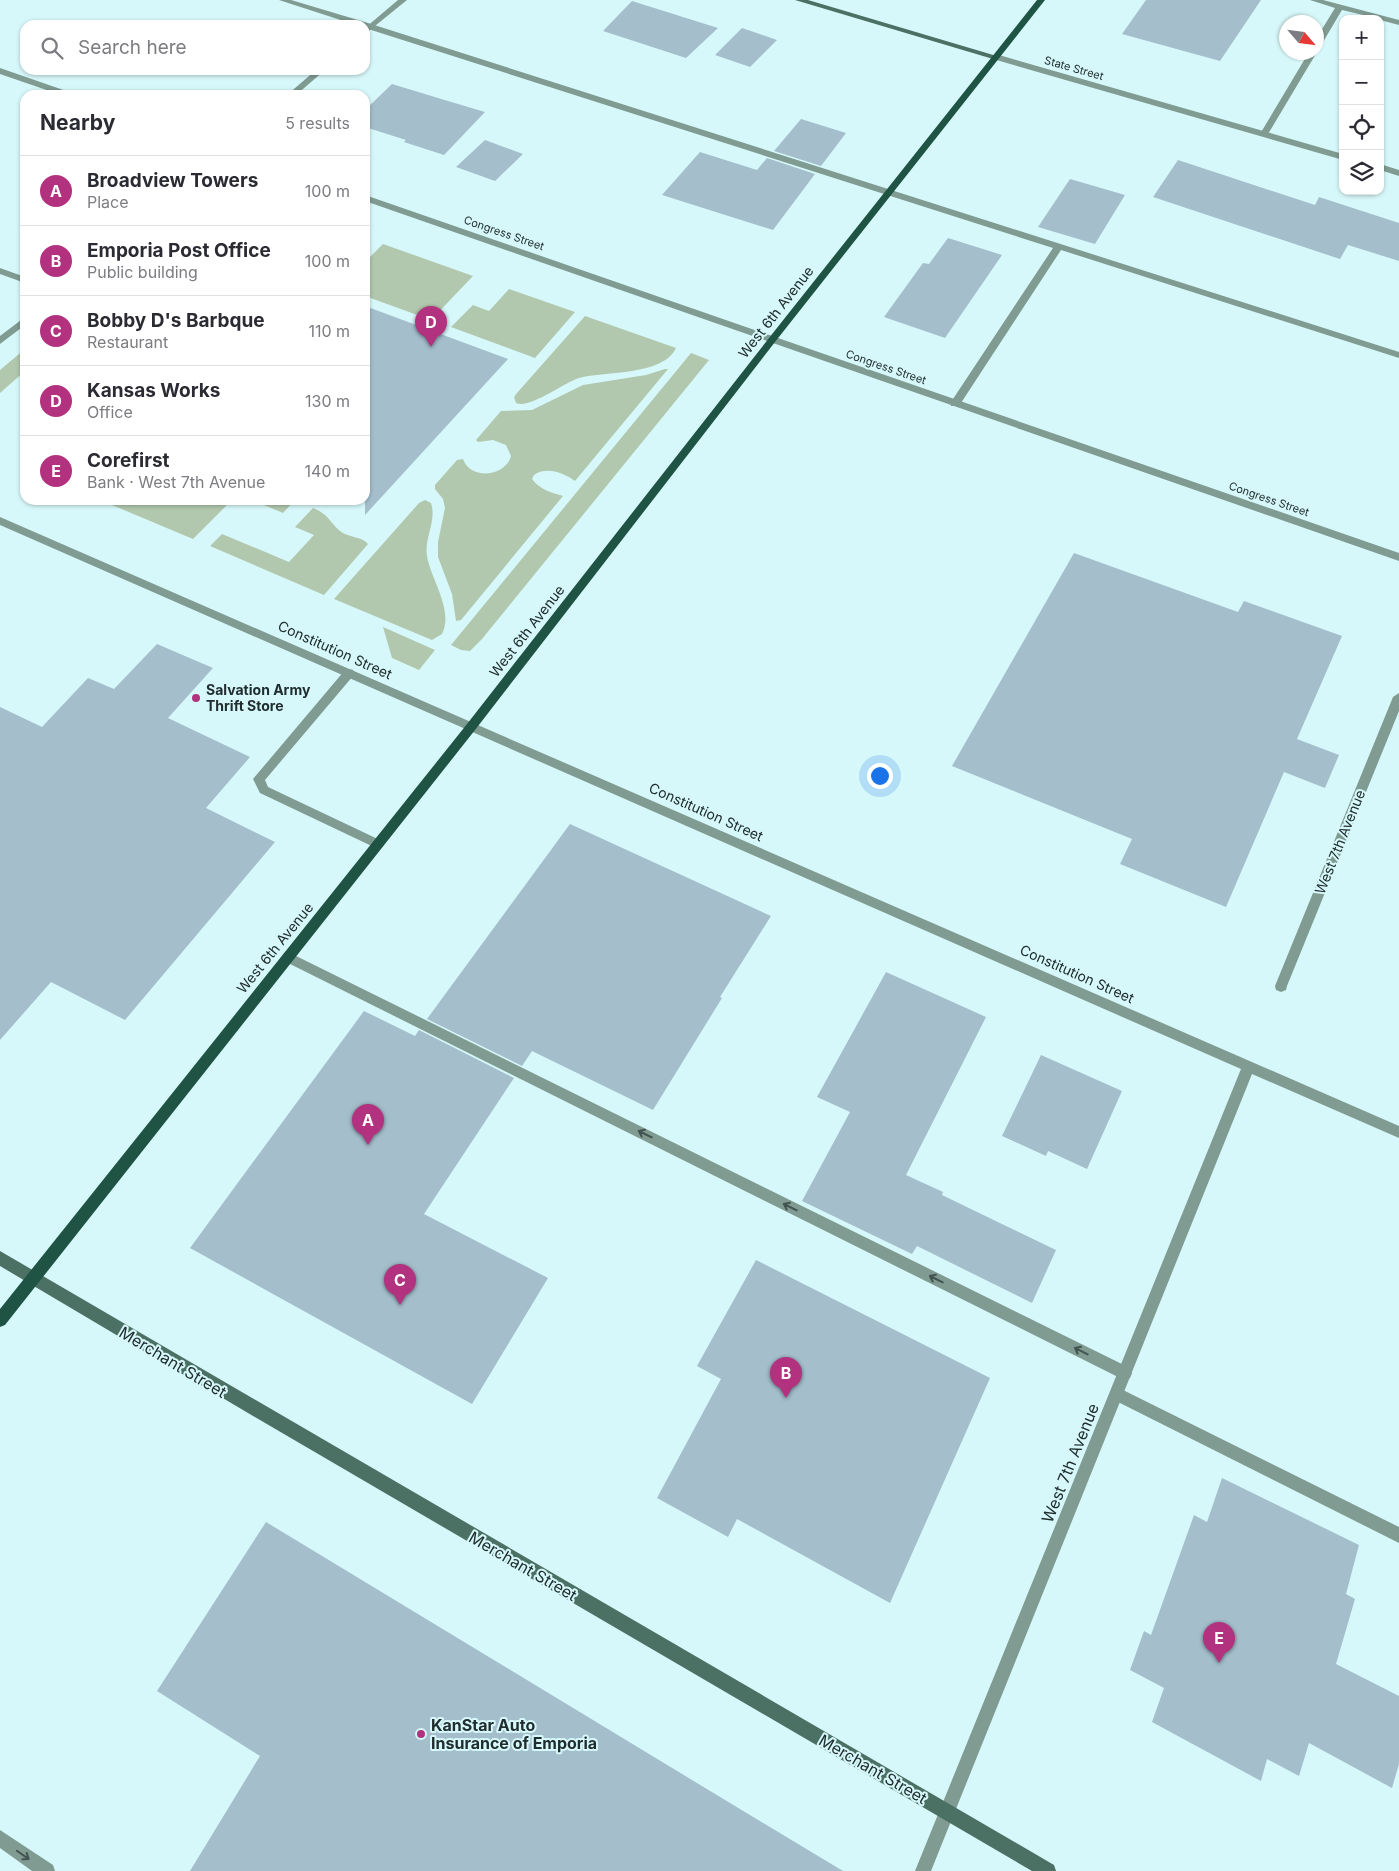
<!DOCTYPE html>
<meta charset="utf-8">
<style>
body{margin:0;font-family:Inter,sans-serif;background:#f7f7f7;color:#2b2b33}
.controls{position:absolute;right:15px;top:15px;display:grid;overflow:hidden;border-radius:10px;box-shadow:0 1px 4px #0004}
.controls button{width:45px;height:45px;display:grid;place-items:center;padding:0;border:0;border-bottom:1px solid #e1e1e2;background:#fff;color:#2b2b33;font:25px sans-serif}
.compass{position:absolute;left:1279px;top:15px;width:45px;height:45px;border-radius:50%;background:#fff;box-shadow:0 1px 4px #0004;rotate:118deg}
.you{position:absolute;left:879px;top:775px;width:18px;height:18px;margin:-12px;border:4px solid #fff;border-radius:50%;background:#1a73e8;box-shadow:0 0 0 8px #1a73e833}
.badge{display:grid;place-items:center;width:32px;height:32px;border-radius:50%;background:#b2327f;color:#fff;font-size:16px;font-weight:700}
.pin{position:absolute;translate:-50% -41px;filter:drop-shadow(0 1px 2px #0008)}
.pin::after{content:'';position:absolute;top:26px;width:18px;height:15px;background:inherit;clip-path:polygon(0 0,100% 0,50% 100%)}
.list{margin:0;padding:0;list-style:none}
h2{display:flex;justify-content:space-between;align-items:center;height:65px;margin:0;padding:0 20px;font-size:21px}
h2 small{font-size:16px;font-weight:400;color:#7c7c81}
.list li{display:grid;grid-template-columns:32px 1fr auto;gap:15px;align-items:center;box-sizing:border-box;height:70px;padding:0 20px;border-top:1px solid #e1e1e2}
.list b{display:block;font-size:19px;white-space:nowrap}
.list p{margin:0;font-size:16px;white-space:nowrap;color:#7c7c81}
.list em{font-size:16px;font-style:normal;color:#7c7c81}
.icon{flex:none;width:28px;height:28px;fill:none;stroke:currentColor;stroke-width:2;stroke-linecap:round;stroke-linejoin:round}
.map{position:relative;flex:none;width:1399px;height:1871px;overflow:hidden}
.search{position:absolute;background:#fff;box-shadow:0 1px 4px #0004;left:20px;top:20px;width:350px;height:55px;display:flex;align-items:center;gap:12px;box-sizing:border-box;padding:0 18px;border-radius:15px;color:#7c7c81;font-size:19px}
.panel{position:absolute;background:#fff;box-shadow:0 1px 4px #0004;left:20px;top:90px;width:350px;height:415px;border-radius:15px}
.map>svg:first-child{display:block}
.green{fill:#b1c8ae}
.building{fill:#a4becc}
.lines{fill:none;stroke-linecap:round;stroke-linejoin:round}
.lane{fill:#809b91;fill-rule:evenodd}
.street{fill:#809b91;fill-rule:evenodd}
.secondary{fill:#4a7164;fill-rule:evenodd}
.primary{fill:#1f5445;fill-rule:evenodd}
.oneway{stroke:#425451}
.poi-dot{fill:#b2327f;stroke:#d7f8fa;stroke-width:2}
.labels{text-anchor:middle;stroke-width:4;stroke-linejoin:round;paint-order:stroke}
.far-street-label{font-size:11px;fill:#202d2e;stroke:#d7f8fa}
.street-label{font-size:14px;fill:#202d2e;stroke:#d7f8fa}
.poi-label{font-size:14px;font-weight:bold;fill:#202d2e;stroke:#d7f8fa;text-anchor:start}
.near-street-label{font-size:16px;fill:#202d2e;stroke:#d7f8fa}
.near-poi-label{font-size:16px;font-weight:bold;fill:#202d2e;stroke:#d7f8fa;text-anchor:start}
</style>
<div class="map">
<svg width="1399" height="1871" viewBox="0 0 1399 1871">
<rect width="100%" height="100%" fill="#d7f8fa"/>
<g class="green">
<path d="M 383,244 L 473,276 L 431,320 L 365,296 L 365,262 Z"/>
<path d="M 509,289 L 575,312 L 535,358 L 451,327 L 473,305 L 489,311 Z"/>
<path d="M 585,316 L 676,348 C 663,376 605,371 579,378 C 563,383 530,409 516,403 L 514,397 L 517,393 Z"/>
<path d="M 25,349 L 25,371 L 0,393 L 0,370 Z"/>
<path d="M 691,353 L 709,360 L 482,639 L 470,651 L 461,650 L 451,645 Z"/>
<path d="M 665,369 L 668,369 L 575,481 C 564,473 546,466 534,475 L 532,479 C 539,489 552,493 563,496 L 461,620 L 456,621 L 452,594 L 438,557 L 438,542 L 445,508 L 443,499 L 435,489 L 435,485 L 457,460 L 463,459 C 471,481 506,476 511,456 L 506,445 L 493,440 L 478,442 L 476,440 L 501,411 L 532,410 L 583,385 L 646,375 Z"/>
<path d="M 118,500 L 232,500 L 193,539 L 112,505 Z"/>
<path d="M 252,500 L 295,500 L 283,513 Z"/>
<path d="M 425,500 L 431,503 C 437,521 424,538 427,556 C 431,580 454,610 442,634 L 432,640 L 334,599 L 419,503 Z"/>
<path d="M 313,508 C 328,514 329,521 340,531 C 348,538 362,536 368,544 L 324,595 L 210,546 L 222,534 L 289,562 L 314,535 L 295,527 Z"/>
<path d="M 383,627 L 435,650 L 419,670 L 392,658 Z"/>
</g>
<g class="building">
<path d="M 1146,0 L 1261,0 L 1220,61 L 1122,34 Z"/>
<path d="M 632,1 L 718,28 L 686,58 L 603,31 Z"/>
<path d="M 742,28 L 777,40 L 750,67 L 715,55 Z"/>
<path d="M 392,84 L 448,101 L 485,112 L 444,155 L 404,142 L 406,140 L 365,127 L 365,110 Z"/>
<path d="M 801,119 L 846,133 L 821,166 L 774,151 Z"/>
<path d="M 485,140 L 523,154 L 495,181 L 456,167 Z"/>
<path d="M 700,152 L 757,170 L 767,158 L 815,174 L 773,230 L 662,195 Z"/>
<path d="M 1178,160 L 1315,205 L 1319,197 L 1399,223 L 1399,261 L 1348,245 L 1340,259 L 1153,197 Z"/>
<path d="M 1070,179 L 1125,195 L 1095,244 L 1038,227 Z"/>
<path d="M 948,238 L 1002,255 L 945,338 L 884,317 L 923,263 L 929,264 Z"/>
<path d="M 365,306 L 508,359 L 365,515 Z"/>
<path d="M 1074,553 L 1238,612 L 1244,601 L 1342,636 L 1297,739 L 1339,755 L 1325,788 L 1284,772 L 1226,907 L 1120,864 L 1132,839 L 952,766 Z"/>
<path d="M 157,644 L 213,668 L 168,718 L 250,757 L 206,808 L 275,842 L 125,1020 L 51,982 L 0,1040 L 0,707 L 42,727 L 88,678 L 114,689 Z"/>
<path d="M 570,824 L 771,916 L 720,997 L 722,998 L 653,1110 L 532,1051 L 522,1066 L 427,1019 Z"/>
<path d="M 886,972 L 986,1017 L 906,1175 L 943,1192 L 942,1195 L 1056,1250 L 1032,1303 L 917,1246 L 912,1254 L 802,1201 L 850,1112 L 817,1097 Z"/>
<path d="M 364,1011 L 415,1036 L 419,1030 L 514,1078 L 424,1214 L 548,1278 L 472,1404 L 190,1248 Z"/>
<path d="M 1041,1055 L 1122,1091 L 1087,1169 L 1048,1151 L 1046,1156 L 1002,1136 Z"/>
<path d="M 756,1260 L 990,1378 L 890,1603 L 737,1519 L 728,1537 L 657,1498 L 721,1379 L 697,1366 Z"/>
<path d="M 1222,1478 L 1359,1545 L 1346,1594 L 1355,1599 L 1336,1664 L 1399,1696 L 1399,1764 L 1392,1788 L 1309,1743 L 1299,1776 L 1267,1759 L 1261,1781 L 1152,1722 L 1164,1688 L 1130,1670 L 1144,1631 L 1151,1635 L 1194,1515 L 1207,1522 Z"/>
<path d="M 266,1522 L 692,1780 L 843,1871 L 190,1871 L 260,1756 L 157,1691 Z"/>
</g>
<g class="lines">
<g class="lane">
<path d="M 279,0 L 291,0 L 368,23 L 1399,352 L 1399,358 L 1061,250 L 959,406 L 951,406 L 951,402 L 1053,248 L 365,28 L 365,25 L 356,25 Z"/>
<path d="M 1310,0 L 1323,0 L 1399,20 L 1399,25 L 1380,20 L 1380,19 L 1342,10 L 1320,47 L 1316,49 L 1316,39 L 1335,8 Z"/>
<path d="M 1316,51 L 1317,52 L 1268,134 L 1261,136 L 1260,134 L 1309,52 Z"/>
<path d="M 0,268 L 25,277 L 25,283 L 0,274 Z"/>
<path d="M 349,669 L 353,670 L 355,673 L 353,676 L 265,780 L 268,787 L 382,841 L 384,844 L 382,847 L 378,849 L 260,793 L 253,779 L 345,670 Z"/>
<path d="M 288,952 L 1130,1368 L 1132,1373 L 1130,1378 L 1125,1380 L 1120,1378 L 284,961 L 282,957 L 284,953 Z"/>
<path d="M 1117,1387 L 1399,1527 L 1399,1543 L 1112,1399 L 1110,1394 L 1112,1389 Z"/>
<path d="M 0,1830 L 53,1865 L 55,1871 L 32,1871 L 0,1848 Z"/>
</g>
<g class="street">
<path d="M 398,0 L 407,0 L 365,34 L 365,28 Z"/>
<path d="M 993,55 L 999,55 L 1343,154 L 1343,160 L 993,59 Z"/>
<path d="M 0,68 L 72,93 L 73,95 L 61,95 L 0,74 Z"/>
<path d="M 316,70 L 325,70 L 296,95 L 287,95 Z"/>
<path d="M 1380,164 L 1399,170 L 1399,176 L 1380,170 Z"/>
<path d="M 365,195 L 1399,553 L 1399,561 L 365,201 Z"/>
<path d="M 25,317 L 25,325 L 0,344 L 0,336 Z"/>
<path d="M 0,517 L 1399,1126 L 1399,1138 L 1252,1074 L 931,1871 L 915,1871 L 1241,1069 L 0,525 Z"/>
<path d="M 1399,693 L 1399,711 L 1287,986 L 1286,990 L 1281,992 L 1276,990 L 1275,986 L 1393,697 Z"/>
</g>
<g class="secondary">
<path d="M 795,0 L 808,0 L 1000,57 L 993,59 Z"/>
<path d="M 0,1251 L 1054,1865 L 1056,1871 L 1032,1871 L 248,1413 L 0,1266 Z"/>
</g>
<path class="primary" d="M 1037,0 L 1045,0 L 775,342 L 475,730 L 5,1325 L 0,1327 L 0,1309 L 467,724 L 769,338 Z"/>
</g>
<defs><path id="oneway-shaft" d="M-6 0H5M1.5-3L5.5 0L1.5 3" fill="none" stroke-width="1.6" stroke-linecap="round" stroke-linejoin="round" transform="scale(1.25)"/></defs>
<g class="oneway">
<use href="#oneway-shaft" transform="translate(645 1134) rotate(-154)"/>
<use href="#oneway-shaft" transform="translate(790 1207) rotate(-154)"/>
<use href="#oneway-shaft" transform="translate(936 1279) rotate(-154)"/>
<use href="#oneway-shaft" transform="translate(1081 1351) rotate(-153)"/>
<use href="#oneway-shaft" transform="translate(23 1855) rotate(35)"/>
</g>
<g class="poi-dot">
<circle cx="196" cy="698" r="5"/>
<circle cx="421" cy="1734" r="5"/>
</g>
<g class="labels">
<g class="far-street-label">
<text transform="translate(1074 68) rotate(16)" y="4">State Street</text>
<text transform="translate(504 233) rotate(19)" y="4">Congress Street</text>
<text transform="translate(886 367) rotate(19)" y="4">Congress Street</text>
<text transform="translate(1269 499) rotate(19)" y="4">Congress Street</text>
</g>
<g class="street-label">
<text transform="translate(776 312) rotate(-52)" y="5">West 6th Avenue</text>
<text transform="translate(527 631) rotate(-52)" y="5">West 6th Avenue</text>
<text transform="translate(335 650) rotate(24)" y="5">Constitution Street</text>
<text transform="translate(706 812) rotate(24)" y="5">Constitution Street</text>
<text transform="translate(1340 842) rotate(-68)" y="5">West 7th Avenue</text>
<text transform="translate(275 948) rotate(-51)" y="5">West 6th Avenue</text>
<text transform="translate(1077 974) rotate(24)" y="5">Constitution Street</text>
</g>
<g class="poi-label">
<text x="206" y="695">Salvation Army<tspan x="206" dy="16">Thrift Store</tspan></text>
</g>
<g class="near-street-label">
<text transform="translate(173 1362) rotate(31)" y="6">Merchant Street</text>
<text transform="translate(1070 1463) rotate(-68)" y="6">West 7th Avenue</text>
<text transform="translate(523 1566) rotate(30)" y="6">Merchant Street</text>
<text transform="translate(873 1769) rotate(30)" y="6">Merchant Street</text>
</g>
<g class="near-poi-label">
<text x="431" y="1731">KanStar Auto<tspan x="431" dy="18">Insurance of Emporia</tspan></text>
</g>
</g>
</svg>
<div class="controls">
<button>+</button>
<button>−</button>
<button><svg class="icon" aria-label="locate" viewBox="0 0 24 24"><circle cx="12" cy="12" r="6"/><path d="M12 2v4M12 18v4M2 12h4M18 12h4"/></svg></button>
<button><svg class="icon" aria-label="layers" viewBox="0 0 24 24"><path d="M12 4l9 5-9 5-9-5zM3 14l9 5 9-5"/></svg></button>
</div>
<svg class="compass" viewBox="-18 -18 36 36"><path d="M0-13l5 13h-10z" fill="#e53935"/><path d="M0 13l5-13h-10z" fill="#7c7c81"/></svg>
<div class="you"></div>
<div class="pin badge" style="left:368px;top:1145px">A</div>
<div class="pin badge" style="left:786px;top:1398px">B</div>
<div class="pin badge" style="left:400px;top:1305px">C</div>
<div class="pin badge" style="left:431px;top:347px">D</div>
<div class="pin badge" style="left:1219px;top:1663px">E</div>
<div class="search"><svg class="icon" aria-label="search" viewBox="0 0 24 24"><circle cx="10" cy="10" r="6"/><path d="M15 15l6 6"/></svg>Search here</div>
<section class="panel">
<h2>Nearby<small>5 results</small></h2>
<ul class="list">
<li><span class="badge">A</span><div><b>Broadview Towers</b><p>Place</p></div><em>100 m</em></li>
<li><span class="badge">B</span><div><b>Emporia Post Office</b><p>Public building</p></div><em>100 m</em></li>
<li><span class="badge">C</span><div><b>Bobby D's Barbque</b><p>Restaurant</p></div><em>110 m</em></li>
<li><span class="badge">D</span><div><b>Kansas Works</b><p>Office</p></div><em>130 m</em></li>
<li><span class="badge">E</span><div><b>Corefirst</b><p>Bank · West 7th Avenue</p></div><em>140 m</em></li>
</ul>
</section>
</div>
